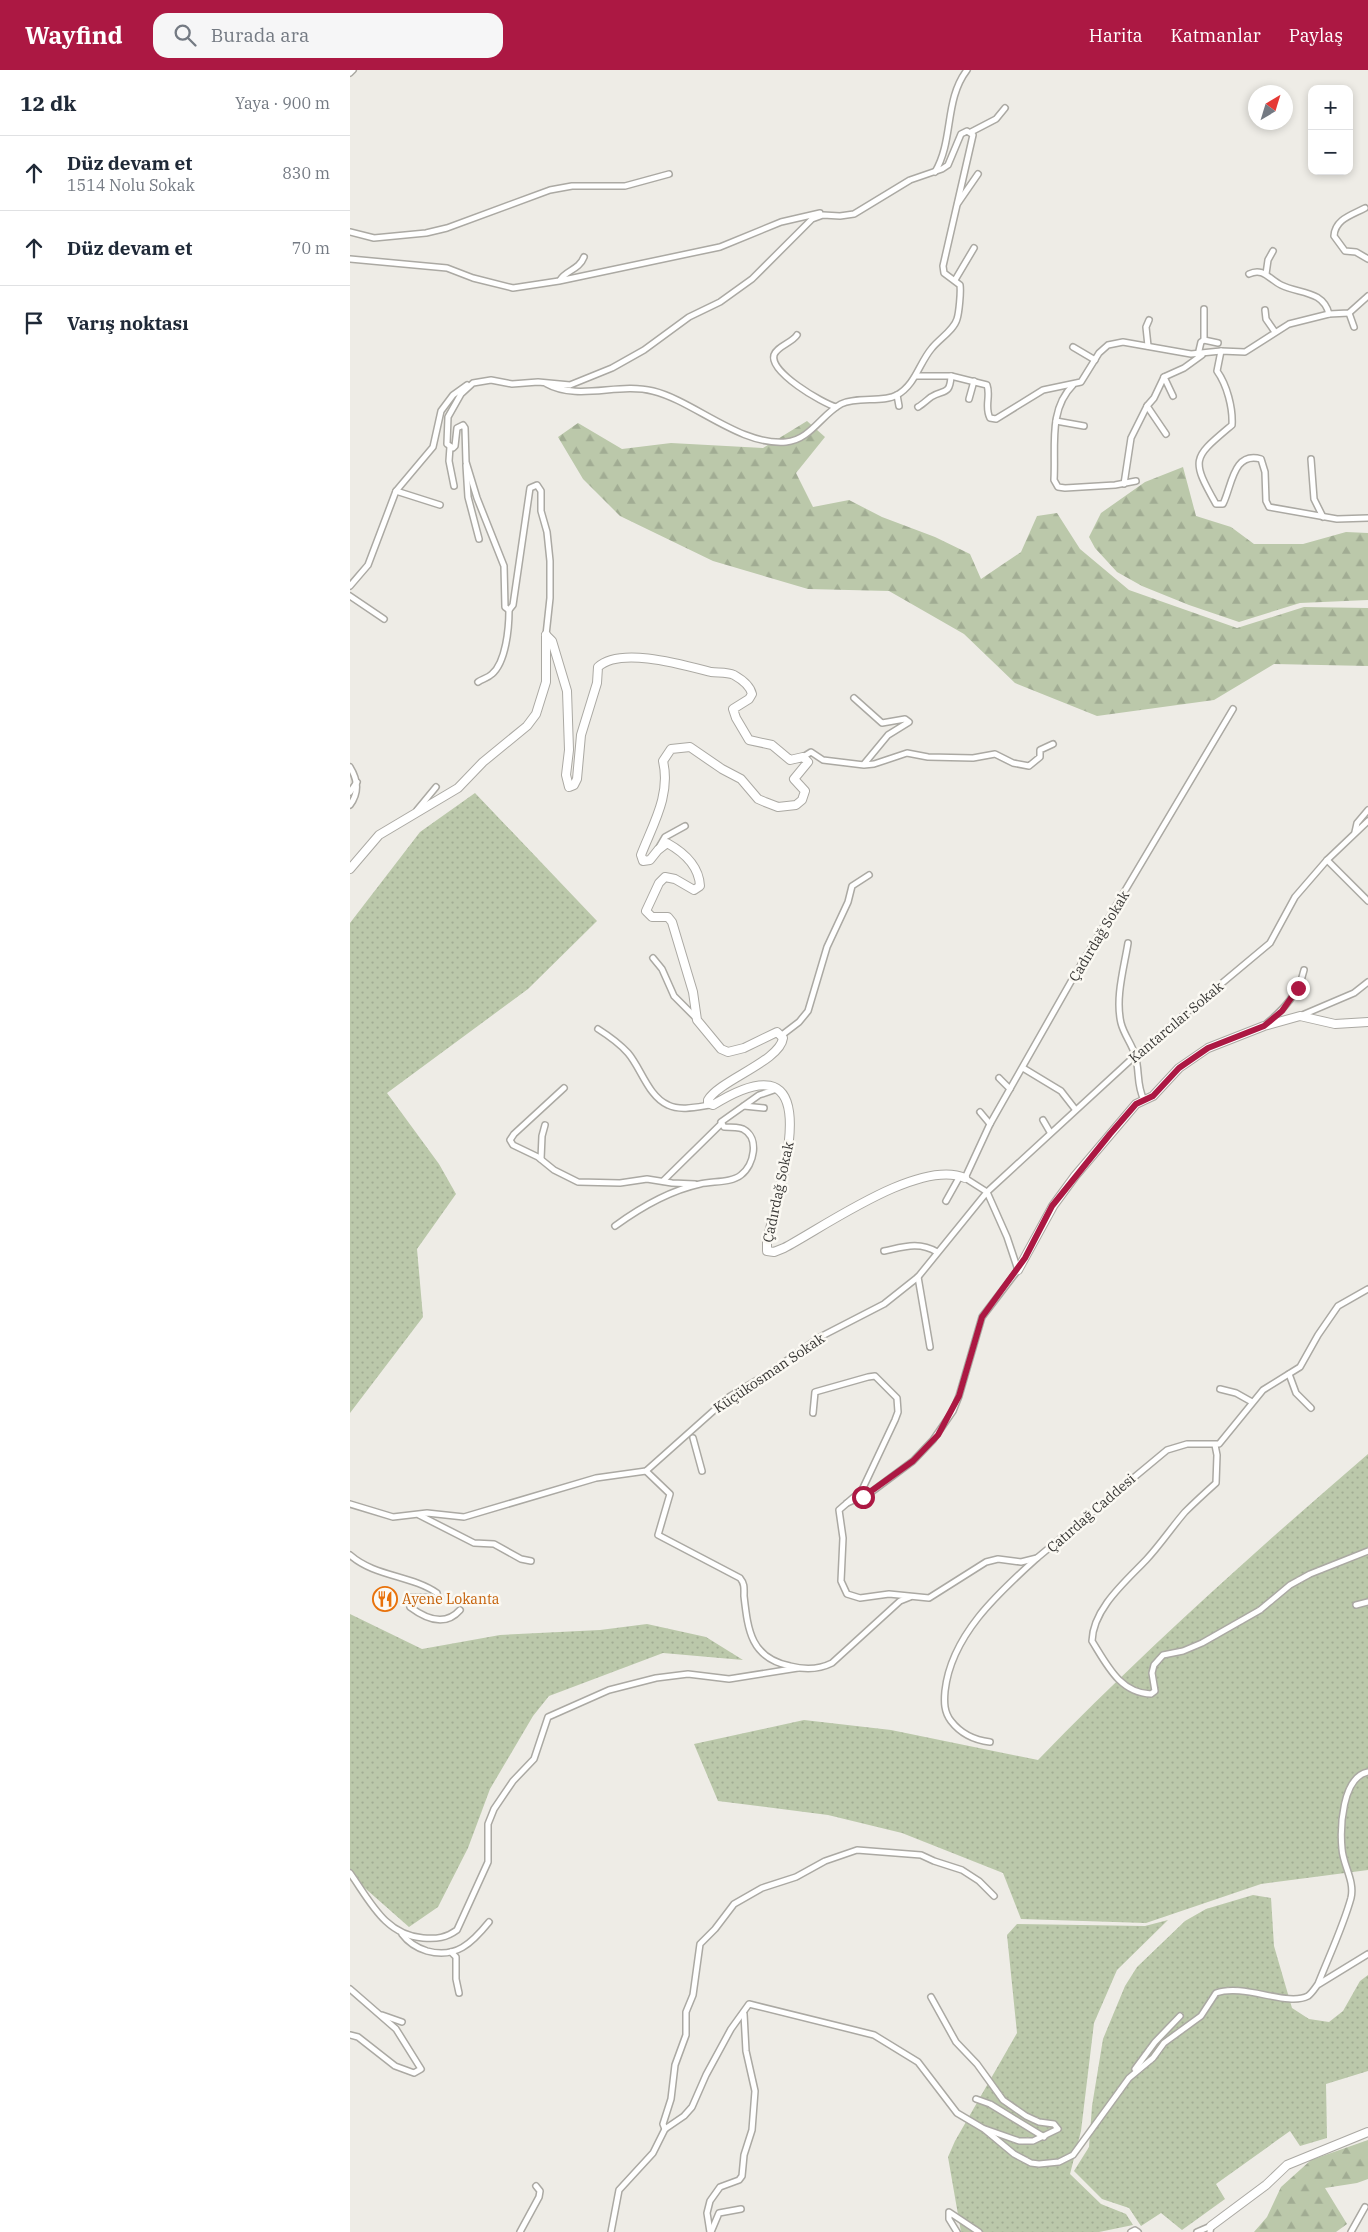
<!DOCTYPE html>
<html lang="tr">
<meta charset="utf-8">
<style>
body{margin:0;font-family:"IBM Plex Serif",serif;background:#f6f6f7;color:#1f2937}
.controls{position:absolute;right:15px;top:15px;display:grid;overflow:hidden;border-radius:10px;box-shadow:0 2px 8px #0003}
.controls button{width:45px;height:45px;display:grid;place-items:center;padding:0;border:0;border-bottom:1px solid #e0e1e3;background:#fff;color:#1f2937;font:25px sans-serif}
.compass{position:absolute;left:898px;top:15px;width:45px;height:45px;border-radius:50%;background:#fff;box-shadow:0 2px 8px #0003;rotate:38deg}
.stop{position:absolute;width:15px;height:15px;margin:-11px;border:4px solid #ac1843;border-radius:50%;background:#fff}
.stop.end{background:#ac1843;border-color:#fff;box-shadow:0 1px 5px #0008}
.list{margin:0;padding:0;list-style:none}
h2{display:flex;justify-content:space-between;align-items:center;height:65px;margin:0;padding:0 20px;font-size:21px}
h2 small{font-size:16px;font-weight:400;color:#747a83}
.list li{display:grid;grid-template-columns:32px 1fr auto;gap:15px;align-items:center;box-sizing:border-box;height:75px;padding:0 20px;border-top:1px solid #e0e1e3}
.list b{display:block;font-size:19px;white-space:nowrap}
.list p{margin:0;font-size:16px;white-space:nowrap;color:#747a83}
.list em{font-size:16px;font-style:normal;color:#747a83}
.icon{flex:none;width:28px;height:28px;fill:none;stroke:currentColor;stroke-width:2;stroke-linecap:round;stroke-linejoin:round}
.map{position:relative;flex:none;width:1018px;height:2162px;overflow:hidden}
header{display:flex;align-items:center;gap:30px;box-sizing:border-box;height:70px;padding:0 25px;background:#ac1843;color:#fff}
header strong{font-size:24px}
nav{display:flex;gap:28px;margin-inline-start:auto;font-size:18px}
.search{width:350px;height:45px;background:#f6f6f7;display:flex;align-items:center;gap:12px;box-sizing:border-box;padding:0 18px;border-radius:15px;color:#747a83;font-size:19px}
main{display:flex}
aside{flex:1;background:#fff}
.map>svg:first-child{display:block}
.grass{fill:url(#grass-dots)}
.forest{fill:url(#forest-firs)}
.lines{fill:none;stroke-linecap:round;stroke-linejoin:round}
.street-casing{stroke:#aba9a3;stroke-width:8}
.secondary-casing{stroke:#aba9a3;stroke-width:10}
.street{stroke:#fff;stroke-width:5}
.secondary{stroke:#fff;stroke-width:8}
.route{stroke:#ac1843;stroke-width:6}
.labels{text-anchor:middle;stroke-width:5;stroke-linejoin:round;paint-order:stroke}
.street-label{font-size:14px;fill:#373634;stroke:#fbf9f3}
.food-label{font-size:14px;fill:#c56008;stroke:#fbf9f3;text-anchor:start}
</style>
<header>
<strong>Wayfind</strong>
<div class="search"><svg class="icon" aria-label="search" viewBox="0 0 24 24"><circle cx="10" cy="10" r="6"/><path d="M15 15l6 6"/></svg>Burada ara</div>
<nav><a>Harita</a><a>Katmanlar</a><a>Paylaş</a></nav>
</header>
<main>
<aside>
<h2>12 dk<small>Yaya · 900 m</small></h2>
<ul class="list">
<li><svg class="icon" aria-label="ahead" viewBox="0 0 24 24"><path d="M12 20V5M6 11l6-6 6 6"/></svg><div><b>Düz devam et</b><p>1514 Nolu Sokak</p></div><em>830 m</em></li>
<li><svg class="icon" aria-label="ahead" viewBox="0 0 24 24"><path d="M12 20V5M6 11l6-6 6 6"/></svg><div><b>Düz devam et</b></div><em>70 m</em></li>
<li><svg class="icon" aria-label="arrive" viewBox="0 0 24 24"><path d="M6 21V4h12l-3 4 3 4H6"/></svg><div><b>Varış noktası</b></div></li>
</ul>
</aside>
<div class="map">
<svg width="1018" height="2162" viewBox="0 0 1018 2162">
<defs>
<pattern id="grass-dots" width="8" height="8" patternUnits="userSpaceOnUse" patternTransform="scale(1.25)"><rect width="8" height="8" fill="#bbc8aa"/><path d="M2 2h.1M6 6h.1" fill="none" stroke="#a1ac93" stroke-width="1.8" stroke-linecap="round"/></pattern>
<pattern id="forest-firs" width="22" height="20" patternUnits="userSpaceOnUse" patternTransform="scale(1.25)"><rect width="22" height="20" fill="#bbc8aa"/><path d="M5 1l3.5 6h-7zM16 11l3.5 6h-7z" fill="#a1ac93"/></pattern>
</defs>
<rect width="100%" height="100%" fill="#eeece6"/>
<g class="grass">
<path d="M 125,723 L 247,851 L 178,919 L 37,1023 L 89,1094 L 106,1124 L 67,1179 L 73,1247 L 0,1343 L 0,853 L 70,762 Z"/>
<path d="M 1018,1384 L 1018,1800 L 911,1814 L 796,1853 L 671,1849 L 653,1803 L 552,1763 L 478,1745 L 368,1731 L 344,1674 L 454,1650 L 541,1660 L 688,1690 C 793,1582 904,1482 1018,1384 Z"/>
<path d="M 0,1544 L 72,1579 L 150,1565 L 250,1560 L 297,1554 L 356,1567 L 393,1590 L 313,1583 L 199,1626 L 183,1646 L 140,1719 L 118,1778 L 88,1837 L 59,1857 L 0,1805 Z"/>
<path d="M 903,1825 L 921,1828 L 924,1876 L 942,1938 L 959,1949 L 979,1952 L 993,1941 L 1010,1911 L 1018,1905 L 1018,2001 L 976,2014 L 977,2068 L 950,2076 L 940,2061 L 866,2114 L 875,2129 L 832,2160 L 811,2143 L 791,2156 L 779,2138 L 752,2129 L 724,2101 L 739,2077 L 742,2036 L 753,1969 L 775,1916 L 787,1897 L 835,1851 L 856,1839 Z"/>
<path d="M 818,1850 L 767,1900 L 744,1953 L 731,2061 L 720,2104 L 751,2134 L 776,2144 L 783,2155 L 749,2162 L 611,2162 L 598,2087 L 605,2071 L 667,1963 L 657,1865 L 667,1854 L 795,1856 Z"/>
</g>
<g class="forest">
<path d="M 457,351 L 475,367 L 446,403 L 463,437 L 499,430 L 532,447 L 585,467 L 620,484 L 631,509 L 671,482 L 687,446 L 707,443 L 730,479 L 779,520 L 887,558 L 954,537 L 1018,538 L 1018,596 L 924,594 L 864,630 L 747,646 L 665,613 L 614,564 L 539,521 L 458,519 L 363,491 L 270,446 L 233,409 L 208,367 L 228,353 L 272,379 L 321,373 L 413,378 Z"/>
<path d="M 833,397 L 846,446 L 881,457 L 904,474 L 953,474 L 996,462 L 1018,463 L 1018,530 L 950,533 L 889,552 L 839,535 L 792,516 L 767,502 L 745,478 L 739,467 L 751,443 L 795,412 Z"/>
<path d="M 1018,2070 L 1018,2109 L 1007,2113 L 975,2118 L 997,2154 L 986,2162 L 904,2162 L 917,2147 L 931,2117 L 961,2090 Z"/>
</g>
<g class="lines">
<defs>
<g id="street">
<path d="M 0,3 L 3,0"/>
<path d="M 621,62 L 646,49 L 655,38"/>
<path d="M 585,102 C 604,70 594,30 617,0"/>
<path d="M 608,133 L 628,104"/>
<path d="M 1015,138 C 1002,145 985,149 984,166 L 995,181 L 1006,182 L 1018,189"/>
<path d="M 0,162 L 24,168 L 76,163 L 97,158 L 200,120 L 222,116 L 275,116 L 319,104"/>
<path d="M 0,189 L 97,198 L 123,208 L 163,218 L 209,211 L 370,177 L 431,152 L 470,143"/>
<path d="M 899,204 C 913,197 919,209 931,215 C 949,224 973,220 979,244"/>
<path d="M 916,204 L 918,190 L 923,181"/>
<path d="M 210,210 C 216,200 229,200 234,187"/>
<path d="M 605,210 L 624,178"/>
<path d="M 854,239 L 854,270"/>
<path d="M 915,240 L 916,249 L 925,262"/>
<path d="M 999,243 L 1004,257"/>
<path d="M 447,265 C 442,273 427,276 424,285 C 419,302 472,333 486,337"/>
<path d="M 798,276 L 796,257 L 799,250"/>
<path d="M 723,277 L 745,290"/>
<path d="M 871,281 L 867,301 C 877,315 883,338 882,355 C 843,388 840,388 866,434 L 873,434 C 882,416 883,381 911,389 L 915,402 L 916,431 L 919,437 L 987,449 L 1018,448"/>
<path d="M 848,285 L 851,272 L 854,270 L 868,273"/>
<path d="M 566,306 L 601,306 L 637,315 C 641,326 634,337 640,348 L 646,349 L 693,320 L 731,312 L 749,283 L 758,275 L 773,272 L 841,284 L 871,281 L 895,282 L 939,254 L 979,244 L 999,243 L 1018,226"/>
<path d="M 814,307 L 823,326"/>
<path d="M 195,313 C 229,332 267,312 303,321 C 344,331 390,376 436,372 C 460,370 471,345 491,334 C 507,326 533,333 547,325 C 566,314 569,293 582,278 C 589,269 604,260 607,249 C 609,243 611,222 610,215 L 594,203 L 593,196 L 623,65 L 617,61 L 611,64 L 598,95 L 592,99 L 560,110 L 504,144 L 490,146 L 473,145 L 462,149 L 402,209 L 370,232 L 339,247 L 294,280 L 262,298 L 220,315 L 188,312 L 162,314 L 141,310 L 123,313 L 111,324 L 98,347 L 97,374 L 103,378 L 105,376 L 107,358 L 113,355 L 115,358 L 116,392 L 127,428 L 154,496 L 155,537 L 159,540 L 163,535 L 180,418 L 187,415 L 191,421 L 191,441 L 197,462 L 200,491 L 200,528 L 196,565"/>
<path d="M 723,315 C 698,340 706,377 704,410 L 708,417 L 715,418 L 765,415 L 786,411"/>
<path d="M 547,325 L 549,336"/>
<path d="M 619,329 L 624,311"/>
<path d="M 568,337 C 573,334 577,330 581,327 C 593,319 600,326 601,306"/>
<path d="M 706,351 L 734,356"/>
<path d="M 816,364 L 797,336 L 804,328 L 814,307 L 834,298 L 852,285"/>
<path d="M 100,377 L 99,391 L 104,416"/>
<path d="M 961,389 L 964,429 L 973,447"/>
<path d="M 116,395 L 118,427 L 129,469"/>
<path d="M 774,414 L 781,368 L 797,336"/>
<path d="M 46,421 L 90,435"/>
<path d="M 0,516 L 18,495 L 46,421 L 83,377 L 91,341 L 103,325 L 117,315"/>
<path d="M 0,526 L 34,549"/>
<path d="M 128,612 C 132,609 138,608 142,604 C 156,592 159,558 159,540"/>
<path d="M 504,628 L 532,653 L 555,649 L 559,652 L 538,665 L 514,694"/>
<path d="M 883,639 L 723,908 L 640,1054 L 615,1108 L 637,1122 L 786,985 L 920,873 L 945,827 L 977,790 L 1018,751"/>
<path d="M 453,687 L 461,682 L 473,690 L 514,695 L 524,694 L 557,683 L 578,687 L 623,688 L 645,684 L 663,693 L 679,696 L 690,687 L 690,680 L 703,674"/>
<path d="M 0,697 C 8,710 9,723 0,735"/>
<path d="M 0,722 L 7,712"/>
<path d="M 67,740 L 86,717"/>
<path d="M 1005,762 L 1007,753 L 1018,740"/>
<path d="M 308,779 L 315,767 L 335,756"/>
<path d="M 977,790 L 1018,831"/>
<path d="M 778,873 C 774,898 765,928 771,953 C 774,965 782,974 785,985 C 790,1000 786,1015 794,1030"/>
<path d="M 303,888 L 312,899 L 324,926 L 347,949"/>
<path d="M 950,946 L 1004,923 L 1018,912"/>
<path d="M 916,954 C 934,939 949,923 954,900"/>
<path d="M 248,959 C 259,966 269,973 278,983 C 291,998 298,1026 318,1035 C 330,1041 347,1037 360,1035"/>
<path d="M 432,965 L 449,952 L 458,941 L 477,877 L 498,832 L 502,816 L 519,805"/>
<path d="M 673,998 L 711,1021 L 725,1039"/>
<path d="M 649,1008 L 660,1019"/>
<path d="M 214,1018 L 164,1064 L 160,1070 L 163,1075 L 188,1087 L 204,1100 L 228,1112 L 270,1113 L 297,1109 L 322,1113 L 345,1114"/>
<path d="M 394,1036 L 414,1038"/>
<path d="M 630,1042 L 640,1054"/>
<path d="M 693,1050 L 700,1062"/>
<path d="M 191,1089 L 192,1066 L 195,1055"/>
<path d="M 313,1111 L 372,1053"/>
<path d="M 596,1131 L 610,1106"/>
<path d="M 265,1156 C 291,1137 318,1121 350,1114 C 363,1111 381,1113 391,1105 C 404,1095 410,1068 393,1059 C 388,1057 380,1057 374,1057 L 371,1052 L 409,1025 L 424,1020"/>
<path d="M 534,1181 C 553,1177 569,1171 587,1182"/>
<path d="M 568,1207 L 580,1277"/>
<path d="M 939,1304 L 946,1323 L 961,1338"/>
<path d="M 870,1319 L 886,1323 L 902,1332"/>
<path d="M 463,1343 L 465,1322 L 518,1307 L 525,1306 L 547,1328 L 548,1342 L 545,1350 L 512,1420 L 489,1440 L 493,1468 L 491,1511 L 497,1524 L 510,1528 L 539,1524 L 579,1528 L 636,1492 L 648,1489 L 671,1492 L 687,1488 L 817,1380 L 837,1374 L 869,1374 L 913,1320 L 950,1297 L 968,1265 L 988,1236 L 1018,1219"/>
<path d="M 343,1368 L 352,1401"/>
<path d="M 865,1375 L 867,1385 L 866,1413 C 856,1422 845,1432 835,1442 C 822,1457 810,1475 796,1490 C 775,1512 743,1539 742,1571 C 757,1595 770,1623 801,1624 L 805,1621 L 802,1603 L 804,1595 L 813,1585 L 833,1581 L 852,1573 L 910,1540 L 940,1515 L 960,1504 L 1018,1481"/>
<path d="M 296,1401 L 320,1424 L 308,1465 L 390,1508 C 395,1514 394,1519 394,1526 C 398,1561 401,1588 440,1596 C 455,1600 468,1600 482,1593 L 550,1531 L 560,1527"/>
<path d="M 0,1434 L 43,1447 L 77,1443 L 114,1447 L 246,1408 L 296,1401 L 379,1327 L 419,1303 L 470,1267 L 534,1234 L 568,1207 L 637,1122 L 657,1167 L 668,1200 L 632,1247 L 609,1326 L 603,1341 L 583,1370 L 563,1391 L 520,1423 L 497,1433"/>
<path d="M 69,1445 L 124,1473 L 144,1474 L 171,1489 L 181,1491"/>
<path d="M 0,1485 C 25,1507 61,1505 87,1523 L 88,1528 L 61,1527 L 59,1533 L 60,1537 C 76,1549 95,1557 110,1540"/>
<path d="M 1006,1535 L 1018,1532"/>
<path d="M 640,1672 C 623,1670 611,1664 601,1651 C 594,1642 594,1632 595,1621 C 601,1566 647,1524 687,1488"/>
<path d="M 0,1803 C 20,1831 35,1865 73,1868 C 87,1869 96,1868 107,1860 L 138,1792 L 138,1754 L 144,1739 L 163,1711 L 184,1689 L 198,1647 L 259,1620 L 306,1608 L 338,1604 L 379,1609 L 448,1598"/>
<path d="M 52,1864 C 58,1872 67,1878 77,1881 C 106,1889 122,1873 139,1852"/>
<path d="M 101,1882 L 106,1887 L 106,1909 L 109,1923"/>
<path d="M 969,1914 L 1018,1884"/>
<path d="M 0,1919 L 46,1959 L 71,1999 L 64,2003 L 45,1996 L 8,1967 L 0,1965"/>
<path d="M 581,1927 L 606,1972 L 627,1994 L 653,2030 L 676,2046 L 689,2052 L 704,2054 L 708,2059 L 683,2071 L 669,2071 L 635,2059"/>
<path d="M 32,1945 L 52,1952"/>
<path d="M 785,1999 L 805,1972 L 830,1946"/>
<path d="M 626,2029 L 640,2034 L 694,2067"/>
<path d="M 315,2059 L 313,2054 L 321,2029 L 325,1995 L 336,1965 L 336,1942 L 343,1925 L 350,1874 L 365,1859 L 384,1834 L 412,1818 L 446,1807 L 475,1791 L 507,1780 L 571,1785 L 584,1791 L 612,1800 L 629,1811 L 644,1826"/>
<path d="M 170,2162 L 189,2127 L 190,2121 L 186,2116"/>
<path d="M 261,2162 L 269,2120 L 303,2083 L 315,2059 L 334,2046 L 342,2037 L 356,2005 L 381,1959 L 399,1934 L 524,1965 L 568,1992 L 607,2043 L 634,2059 L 664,2084 L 681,2093 L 689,2094 L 709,2092 L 723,2085 L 779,2008 L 803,1988 L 814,1973 L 851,1946 L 866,1923 C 894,1913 937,1937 958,1926 C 962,1923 965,1918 968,1914 C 979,1886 993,1857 1001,1828 C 1005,1811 993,1795 992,1779 C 990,1758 992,1707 1018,1702"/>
<path d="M 360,2162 L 357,2143 L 360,2131 L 370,2117 L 389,2110 L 392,2106 L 394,2085 L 402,2060 L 405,2021 L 396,1981 L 394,1944"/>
<path d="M 361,2162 L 369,2143 L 391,2139"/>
<path d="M 607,2162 L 599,2149 L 599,2142 L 629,2162"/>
<path d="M 781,2162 L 785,2160 L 788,2162"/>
<path d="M 847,2162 L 861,2156 L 860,2162"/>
<path d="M 1001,2162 L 1015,2137"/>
</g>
<g id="secondary">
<path d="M 196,565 L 202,571 L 217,621 L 219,680 L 216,705 L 219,717 L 224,715 L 227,709 L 231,665 L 247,613 L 248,597 C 270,576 334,595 361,602 C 368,603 377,602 384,605 C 391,609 400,615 402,624 L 399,629 L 383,639 L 386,648 L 399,670 L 422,675 L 440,690 L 453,687 L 458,692 L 444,709 L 455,721 L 452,730 L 446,735 L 428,737 L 415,732 L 408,729 L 391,709 L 372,699 L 340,677 L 321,679 L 313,691 C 321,725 303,754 291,785 L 293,791 L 300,790 L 308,780 L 317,773 C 335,783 349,796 350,816 L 344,820 L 325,809 L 315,807 L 309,813 L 296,841 L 302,847 L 318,847 L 322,852 L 343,922 L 347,950 L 371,979 L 378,982 L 394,978 L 427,962 L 433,968 C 430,991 370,1010 358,1030 L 358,1033 L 363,1035 C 484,960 429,1118 417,1171 L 417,1181 L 424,1182 L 434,1178 C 474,1157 570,1088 615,1108"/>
<path d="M 0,799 L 29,765 L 108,718 L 133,692 L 177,656 L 186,644 L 196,612 L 196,565"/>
<path d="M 668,1200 L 703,1136 L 725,1106 L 786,1034 L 803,1026 L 829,998 L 858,978 L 914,956 L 950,946 L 985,954 L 1018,952"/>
<path d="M 861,2156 L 916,2115 L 937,2095 L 1018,2062"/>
</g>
</defs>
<use href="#street" class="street-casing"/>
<use href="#secondary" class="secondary-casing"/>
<use href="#street" class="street"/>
<use href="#secondary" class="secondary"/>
</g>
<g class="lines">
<path class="route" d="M 513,1427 L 563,1391 L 588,1365 L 609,1326 L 632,1247 L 675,1188 L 702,1136 L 760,1064 L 786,1034 L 803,1026 L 829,998 L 858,978 L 914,956 L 932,941 L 948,918"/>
</g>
<defs>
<symbol id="restaurant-ring" viewBox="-11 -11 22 22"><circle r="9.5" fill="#fbf9f3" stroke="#e8710a" stroke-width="1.5"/><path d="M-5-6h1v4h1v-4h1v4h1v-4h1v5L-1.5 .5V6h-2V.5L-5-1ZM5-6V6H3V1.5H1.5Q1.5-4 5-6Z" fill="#e8710a"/></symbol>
</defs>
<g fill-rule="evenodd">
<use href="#restaurant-ring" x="21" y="1515" width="28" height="28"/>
</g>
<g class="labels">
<g class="street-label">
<text transform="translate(749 866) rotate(-59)" y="5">Çadırdağ Sokak</text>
<text transform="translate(826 952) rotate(-40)" y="5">Kantarcılar Sokak</text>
<text transform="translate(428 1122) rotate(-78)" y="5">Çadırdağ Sokak</text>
<text transform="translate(419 1303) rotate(-34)" y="5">Küçükosman Sokak</text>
<text transform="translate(741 1443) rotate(-41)" y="5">Çatırdağ Caddesi</text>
</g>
<g class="food-label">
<text x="52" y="1534">Ayene Lokanta</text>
</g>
</g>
</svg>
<div class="controls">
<button>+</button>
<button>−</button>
</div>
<svg class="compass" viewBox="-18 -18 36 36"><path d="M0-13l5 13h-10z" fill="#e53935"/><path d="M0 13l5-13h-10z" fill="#747a83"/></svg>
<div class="stop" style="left:513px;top:1427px"></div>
<div class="stop end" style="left:948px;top:918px"></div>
</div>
</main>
